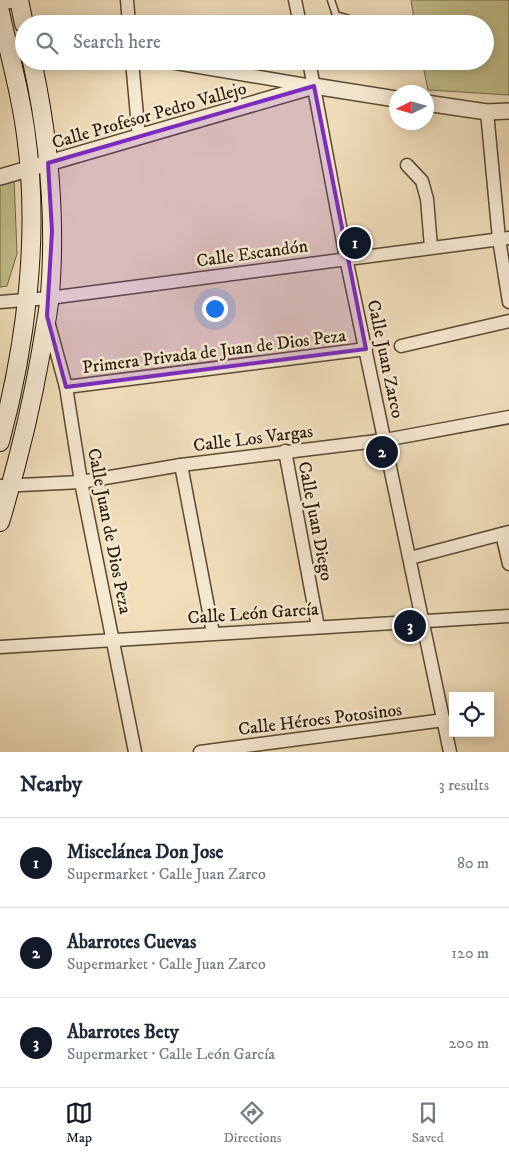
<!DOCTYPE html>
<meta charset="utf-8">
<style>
body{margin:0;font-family:"IM FELL DW Pica",serif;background:#f2f2f3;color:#1f2937}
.controls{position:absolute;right:15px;bottom:15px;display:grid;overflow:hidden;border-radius:0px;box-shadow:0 2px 12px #0003}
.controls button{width:45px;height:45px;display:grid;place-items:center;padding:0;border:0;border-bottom:1px solid #e0e1e3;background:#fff;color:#1f2937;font:25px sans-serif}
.compass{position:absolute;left:389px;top:85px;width:45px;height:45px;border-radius:50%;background:#fff;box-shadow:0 2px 12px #0003;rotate:265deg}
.you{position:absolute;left:214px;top:308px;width:18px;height:18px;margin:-12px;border:4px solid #fff;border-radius:50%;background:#1a73e8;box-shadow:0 0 0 8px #1a73e833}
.badge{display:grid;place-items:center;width:32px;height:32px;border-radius:50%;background:#111827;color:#fff;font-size:16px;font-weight:700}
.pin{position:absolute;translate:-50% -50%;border:2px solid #fff;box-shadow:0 1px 5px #0006}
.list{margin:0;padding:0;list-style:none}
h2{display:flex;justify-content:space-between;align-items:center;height:65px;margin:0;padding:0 20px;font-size:21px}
h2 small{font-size:16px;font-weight:400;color:#747a83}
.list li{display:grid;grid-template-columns:32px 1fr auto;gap:15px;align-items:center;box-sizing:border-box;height:90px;padding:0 20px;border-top:1px solid #e0e1e3}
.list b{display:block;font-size:19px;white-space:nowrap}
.list p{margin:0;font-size:16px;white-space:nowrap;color:#747a83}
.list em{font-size:16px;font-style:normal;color:#747a83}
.icon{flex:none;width:28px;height:28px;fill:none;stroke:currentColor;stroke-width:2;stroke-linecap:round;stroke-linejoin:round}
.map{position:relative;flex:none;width:509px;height:752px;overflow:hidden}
.search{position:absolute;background:#fff;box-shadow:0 2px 12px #0003;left:15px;right:15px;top:15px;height:55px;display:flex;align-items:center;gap:12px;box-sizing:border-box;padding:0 18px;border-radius:28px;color:#747a83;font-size:19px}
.sheet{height:335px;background:#fff}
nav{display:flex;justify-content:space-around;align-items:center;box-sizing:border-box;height:70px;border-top:1px solid #e0e1e3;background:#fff;font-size:14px;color:#747a83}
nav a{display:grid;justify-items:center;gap:2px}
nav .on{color:#111827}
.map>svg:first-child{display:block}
.green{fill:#c2bf8b;stroke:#746c48}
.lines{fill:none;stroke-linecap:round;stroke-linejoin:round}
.service-casing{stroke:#5a4a32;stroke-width:9}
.minor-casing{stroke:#5a4a32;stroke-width:15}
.tertiary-casing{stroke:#5a4a32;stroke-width:18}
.secondary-casing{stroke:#271804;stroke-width:20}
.service{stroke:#f6ead3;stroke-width:6}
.minor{stroke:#f6ead3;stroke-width:12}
.tertiary{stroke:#f6ead3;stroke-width:15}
.secondary{stroke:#f6ead3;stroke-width:18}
.marked{fill:#7b2cbf;fill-opacity:0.2;stroke:#7b2cbf;stroke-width:4;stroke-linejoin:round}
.labels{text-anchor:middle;stroke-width:5;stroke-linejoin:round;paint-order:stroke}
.street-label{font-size:18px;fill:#271804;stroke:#f6ead3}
</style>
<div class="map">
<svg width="509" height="752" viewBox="0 0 509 752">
<rect width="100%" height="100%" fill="#f1dfbc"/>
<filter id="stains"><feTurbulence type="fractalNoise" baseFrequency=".004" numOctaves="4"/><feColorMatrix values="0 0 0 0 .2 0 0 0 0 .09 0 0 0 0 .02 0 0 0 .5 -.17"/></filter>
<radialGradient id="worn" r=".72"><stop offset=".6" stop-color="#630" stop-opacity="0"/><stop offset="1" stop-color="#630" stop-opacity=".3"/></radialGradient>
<g class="green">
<path d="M 411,0 L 509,0 L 509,95 L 428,90 L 422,61 L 485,61 L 485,24 L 415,24 Z"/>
<path d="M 14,178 L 17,254 L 7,286 L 0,287 L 0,182 Z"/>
</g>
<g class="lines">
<defs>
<path id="service" d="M 331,0 L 336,15 L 366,24"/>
<g id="minor">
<path d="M 127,0 L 129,24"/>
<path d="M 295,0 L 300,24"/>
<path d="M 132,61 L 139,138"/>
<path d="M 164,61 L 312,86"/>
<path d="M 309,61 L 346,258 L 450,752"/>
<path d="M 487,112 L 499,239 L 509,302"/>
<path d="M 407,165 L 422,181 L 427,199 L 431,247"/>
<path d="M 0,302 L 49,298 L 509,238"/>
<path d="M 48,321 L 66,387 L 81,482 L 135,752"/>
<path d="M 401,346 L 509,321"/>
<path d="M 66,387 L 366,349"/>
<path d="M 285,451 L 318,627"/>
<path d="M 181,465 L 213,633"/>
<path d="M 0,486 L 81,482 L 181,465 L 385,440 L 509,417"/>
<path d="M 502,534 L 509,564"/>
<path d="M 410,558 L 509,532"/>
<path d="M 0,647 L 509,616"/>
<path d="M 200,752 L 444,720"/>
</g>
<g id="tertiary">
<path d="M 0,3 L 12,0"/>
<path d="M 426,103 L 487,112 L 509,111"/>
<path d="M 0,177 L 314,86 L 396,99"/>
</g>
<g id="secondary">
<path d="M 19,0 L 24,24"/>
<path d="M 0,12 C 9,53 21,94 26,135 C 40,236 26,345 0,442"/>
<path d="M 0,522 C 17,466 31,409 41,352 C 44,333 48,314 50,295 C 56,217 49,138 32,61"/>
</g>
</defs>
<use href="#service" class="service-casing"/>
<use href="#minor" class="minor-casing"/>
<use href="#tertiary" class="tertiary-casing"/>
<use href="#secondary" class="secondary-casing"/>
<use href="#service" class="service"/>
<use href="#minor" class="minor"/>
<use href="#tertiary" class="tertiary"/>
<use href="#secondary" class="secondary"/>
</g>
<path class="marked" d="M 314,86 L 366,349 L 66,387 L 47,316 L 52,231 L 48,163 Z"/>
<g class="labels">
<g class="street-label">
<text transform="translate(149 115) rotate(-16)" y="6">Calle Profesor Pedro Vallejo</text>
<text transform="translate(252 253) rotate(-8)" y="6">Calle Escandón</text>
<text transform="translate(214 351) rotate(-7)" y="6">Primera Privada de Juan de Dios Peza</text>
<text transform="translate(386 359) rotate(78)" y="6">Calle Juan Zarco</text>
<text transform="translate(253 438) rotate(-7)" y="6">Calle Los Vargas</text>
<text transform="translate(316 521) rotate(79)" y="6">Calle Juan Diego</text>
<text transform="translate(110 531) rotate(79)" y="6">Calle Juan de Dios Peza</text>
<text transform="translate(253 613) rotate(-4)" y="6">Calle León García</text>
<text transform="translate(320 719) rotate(-7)" y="6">Calle Héroes Potosinos</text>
</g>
</g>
<rect width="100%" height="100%" filter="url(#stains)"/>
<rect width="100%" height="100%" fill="url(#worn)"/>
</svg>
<div class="controls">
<button><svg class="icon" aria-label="locate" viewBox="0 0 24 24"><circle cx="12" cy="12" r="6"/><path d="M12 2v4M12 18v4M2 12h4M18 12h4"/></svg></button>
</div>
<svg class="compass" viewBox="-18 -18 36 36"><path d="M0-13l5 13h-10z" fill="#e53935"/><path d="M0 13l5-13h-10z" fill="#747a83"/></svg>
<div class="you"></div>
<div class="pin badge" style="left:355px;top:243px">1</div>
<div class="pin badge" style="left:382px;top:452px">2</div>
<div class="pin badge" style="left:410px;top:626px">3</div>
<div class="search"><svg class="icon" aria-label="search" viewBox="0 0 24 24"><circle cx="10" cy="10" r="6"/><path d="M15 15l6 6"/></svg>Search here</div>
</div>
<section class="sheet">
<h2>Nearby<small>3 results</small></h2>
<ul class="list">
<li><span class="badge">1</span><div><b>Miscelánea Don Jose</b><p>Supermarket · Calle Juan Zarco</p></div><em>80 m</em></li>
<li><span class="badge">2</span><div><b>Abarrotes Cuevas</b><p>Supermarket · Calle Juan Zarco</p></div><em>120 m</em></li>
<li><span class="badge">3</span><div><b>Abarrotes Bety</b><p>Supermarket · Calle León García</p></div><em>200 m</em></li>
</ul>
</section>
<nav>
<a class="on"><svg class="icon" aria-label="map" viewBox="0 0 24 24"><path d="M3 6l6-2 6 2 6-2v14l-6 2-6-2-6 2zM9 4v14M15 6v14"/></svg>Map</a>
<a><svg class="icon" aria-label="directions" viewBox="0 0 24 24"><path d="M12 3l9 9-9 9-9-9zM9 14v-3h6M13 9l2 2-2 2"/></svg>Directions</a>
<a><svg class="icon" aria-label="saved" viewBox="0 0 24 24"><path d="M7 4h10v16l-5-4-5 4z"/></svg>Saved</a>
</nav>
